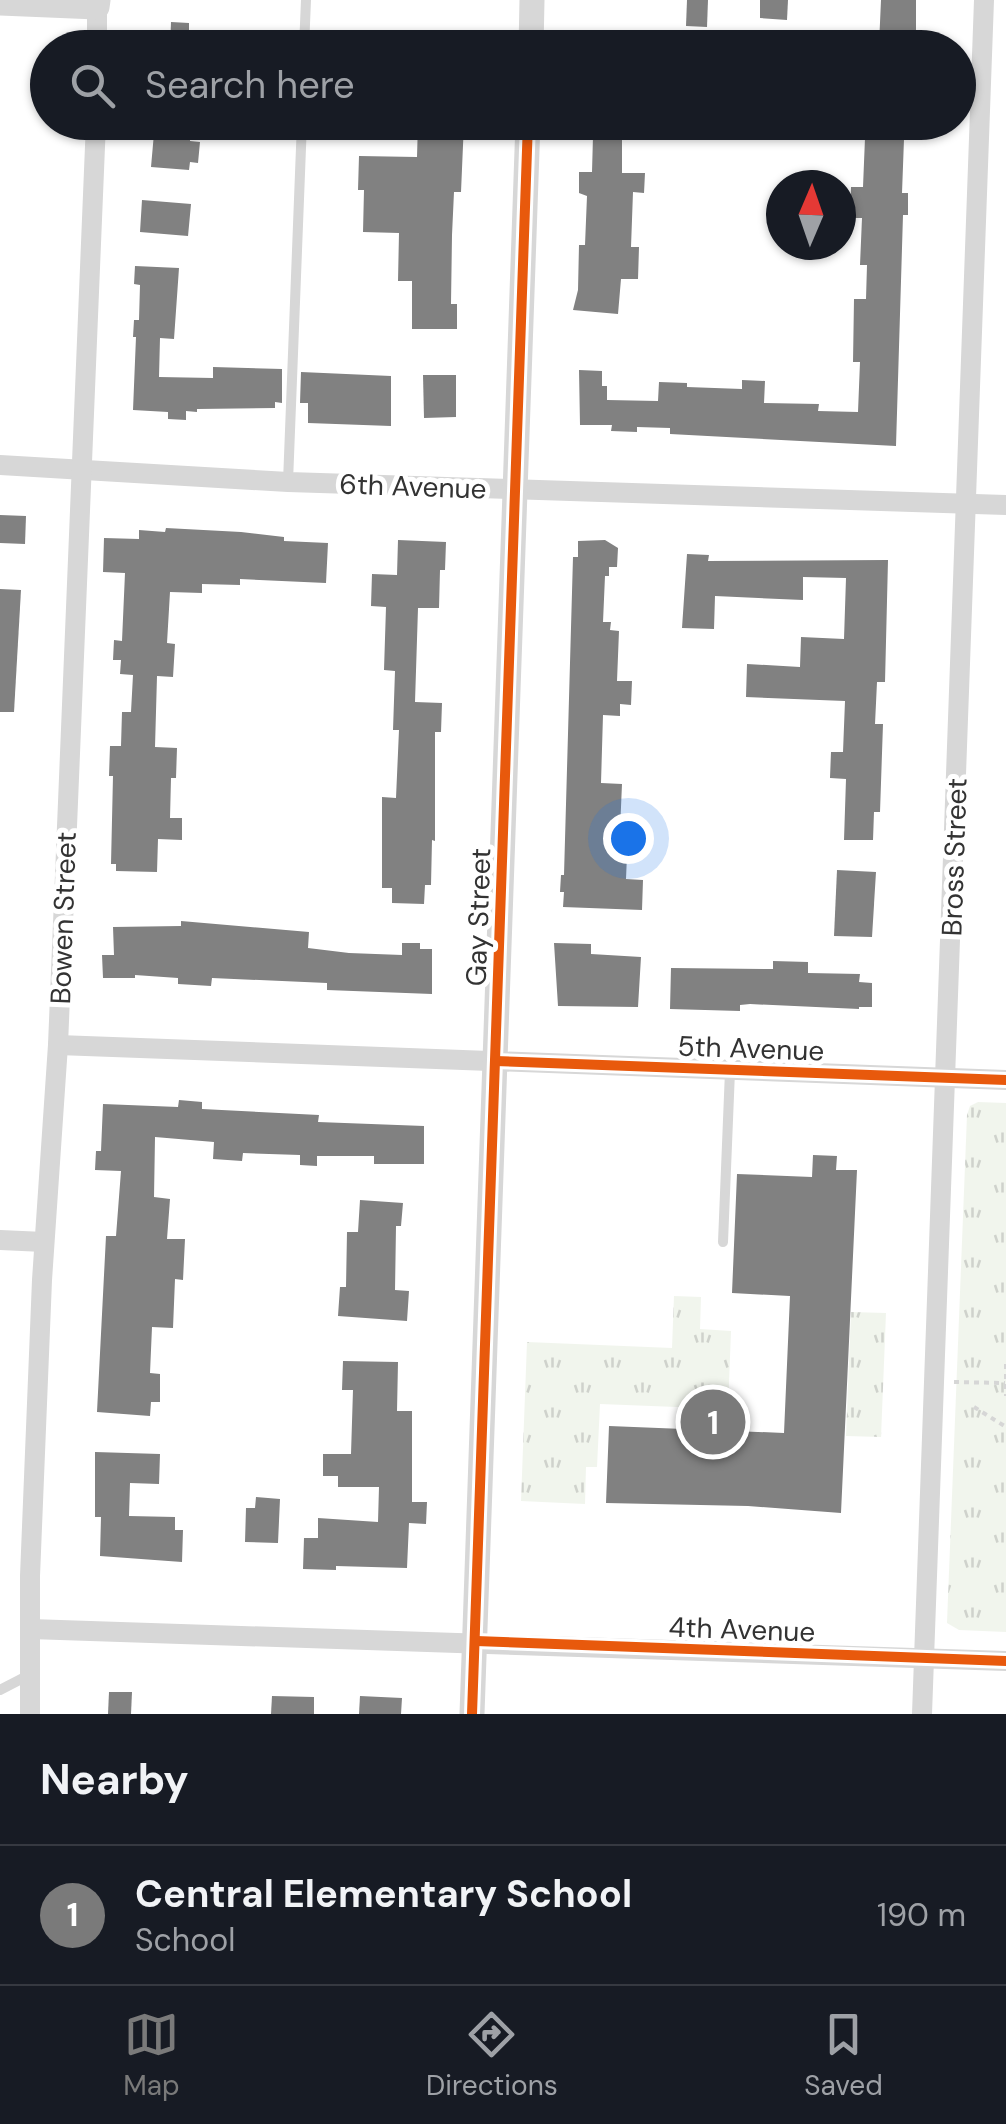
<!DOCTYPE html>
<style>
body{margin:0;font-family:"DM Sans",sans-serif;background:#20242c;color:#f1f3f6}
.compass{position:absolute;left:766px;top:170px;width:90px;height:90px;border-radius:50%;background:#171b24;box-shadow:0 2px 8px #0004;rotate:2deg}
.you{position:absolute;left:628px;top:838px;width:35px;height:35px;margin:-25px;border:8px solid #fff;border-radius:50%;background:#1a73e8;box-shadow:0 0 0 15px #1a73e833}
.badge{display:grid;place-items:center;width:65px;height:65px;border-radius:50%;background:#7a7a7a;color:#fff;font-size:32px;font-weight:700}
.pin{position:absolute;translate:-50% -50%;border:5px solid #fff;box-shadow:0 2px 10px #0006}
.list{margin:0;padding:0;list-style:none}
h2{display:flex;justify-content:space-between;align-items:center;height:130px;margin:0;padding:0 40px;font-size:42px}
h2 small{font-size:32px;font-weight:400;color:#9ea1a6}
.list li{display:grid;grid-template-columns:65px 1fr auto;gap:30px;align-items:center;box-sizing:border-box;height:140px;padding:0 40px;border-top:2px solid #363941}
.list b{display:block;font-size:38px;white-space:nowrap}
.list p{margin:0;font-size:32px;white-space:nowrap;color:#9ea1a6}
.list em{font-size:32px;font-style:normal;color:#9ea1a6}
.icon{flex:none;width:55px;height:55px;fill:none;stroke:currentColor;stroke-width:2;stroke-linecap:round;stroke-linejoin:round}
.map{position:relative;flex:none;width:1006px;height:1714px;overflow:hidden}
.search{position:absolute;background:#171b24;box-shadow:0 2px 8px #0004;left:30px;right:30px;top:30px;height:110px;display:flex;align-items:center;gap:25px;box-sizing:border-box;padding:0 35px;border-radius:55px;color:#9ea1a6;font-size:38px}
.sheet{height:270px;background:#171b24}
nav{display:flex;justify-content:space-around;align-items:center;box-sizing:border-box;height:140px;border-top:2px solid #363941;background:#171b24;font-size:28px;color:#9ea1a6}
nav a{display:grid;justify-items:center;gap:5px}
nav .on{color:#7a7a7a}
.map>svg:first-child{display:block}
.grass{fill:url(#grass-tufts)}
.building{fill:#818181}
.lines{fill:none;stroke-linecap:round;stroke-linejoin:round}
.path{stroke:#d6d6d6;stroke-width:4;stroke-dasharray:5 5;stroke-linecap:butt}
.service{stroke:#d7d7d7;stroke-width:10}
.minor{stroke:#d7d7d7;stroke-width:20}
.tertiary{stroke:#d7d7d7;stroke-width:25}
.cycleway-casing{stroke:#fff;stroke-width:16}
.cycleway{stroke:#e8590c;stroke-width:10}
.labels{text-anchor:middle;stroke-width:10;stroke-linejoin:round;paint-order:stroke}
.street-label{font-size:28px;fill:#333;stroke:#fff}
</style>
<div class="map">
<svg width="1006" height="1714" viewBox="0 0 1006 1714">
<defs>
<pattern id="grass-tufts" width="24" height="20" patternUnits="userSpaceOnUse" patternTransform="scale(2.5)"><rect width="24" height="20" fill="#f1f5ed"/><path d="M3 7l-1-3M5 7V3M7 7l1-3M15 17l-1-3M17 17v-4M19 17l1-3" fill="none" stroke="#cfd2cc"/></pattern>
</defs>
<rect width="100%" height="100%" fill="#fff"/>
<g class="grass">
<path d="M 978,1102 L 1006,1103 L 1006,1632 L 959,1630 L 947,1623 L 967,1115 L 970,1106 Z"/>
<path d="M 674,1296 L 701,1297 L 700,1329 L 731,1331 L 728,1409 L 600,1404 L 597,1467 L 586,1467 L 585,1504 L 521,1501 L 527,1342 L 672,1348 Z"/>
<path d="M 851,1312 L 886,1313 L 881,1437 L 846,1436 Z"/>
</g>
<g class="building">
<path d="M 687,0 L 708,0 L 707,27 L 686,26 Z"/>
<path d="M 760,0 L 788,0 L 787,20 L 760,18 Z"/>
<path d="M 881,0 L 916,0 L 916,42 L 911,42 L 911,47 L 879,45 Z"/>
<path d="M 171,22 L 189,23 L 189,48 L 170,48 Z"/>
<path d="M 155,122 L 191,122 L 190,141 L 200,142 L 198,163 L 190,162 L 189,170 L 151,167 Z"/>
<path d="M 418,122 L 464,122 L 461,192 L 454,192 L 452,235 L 451,304 L 457,304 L 457,329 L 412,329 L 412,281 L 398,281 L 399,233 L 363,232 L 364,190 L 358,190 L 359,156 L 417,157 Z"/>
<path d="M 593,136 L 622,136 L 622,173 L 645,173 L 644,193 L 633,192 L 631,247 L 639,247 L 638,279 L 621,279 L 618,314 L 573,310 L 578,290 L 579,245 L 585,245 L 587,196 L 579,193 L 579,172 L 592,172 Z"/>
<path d="M 865,138 L 904,139 L 902,193 L 908,193 L 908,215 L 903,215 L 896,446 L 670,434 L 670,428 L 637,427 L 637,432 L 611,431 L 612,425 L 580,425 L 579,370 L 602,371 L 602,386 L 607,386 L 607,400 L 658,401 L 659,382 L 687,383 L 687,387 L 742,389 L 742,380 L 765,381 L 764,403 L 819,404 L 818,411 L 858,412 L 860,362 L 853,362 L 854,299 L 866,299 L 867,265 L 860,265 L 862,218 L 850,218 L 851,187 L 863,187 Z"/>
<path d="M 142,200 L 191,204 L 188,236 L 140,232 Z"/>
<path d="M 135,266 L 179,268 L 174,339 L 160,338 L 159,377 L 213,378 L 213,367 L 282,369 L 282,403 L 275,402 L 275,408 L 197,409 L 197,412 L 186,411 L 186,420 L 168,419 L 168,412 L 133,410 L 136,337 L 133,337 L 134,320 L 139,320 L 140,285 L 134,284 Z"/>
<path d="M 301,372 L 391,376 L 391,426 L 308,423 L 308,403 L 300,403 Z"/>
<path d="M 423,375 L 456,375 L 456,417 L 424,418 Z"/>
<path d="M 0,515 L 26,516 L 25,544 L 0,543 Z"/>
<path d="M 166,528 L 241,532 L 284,537 L 284,541 L 328,543 L 326,583 L 240,579 L 240,585 L 202,584 L 202,593 L 170,592 L 167,643 L 175,644 L 173,677 L 157,676 L 155,747 L 177,748 L 176,778 L 171,778 L 170,818 L 182,818 L 182,840 L 158,839 L 157,872 L 116,871 L 116,864 L 111,864 L 113,776 L 109,776 L 110,746 L 121,746 L 122,712 L 131,712 L 133,675 L 120,674 L 121,660 L 113,660 L 114,640 L 122,641 L 125,573 L 103,572 L 104,538 L 139,539 L 139,530 L 165,532 Z"/>
<path d="M 398,540 L 446,542 L 445,570 L 440,570 L 439,608 L 418,608 L 415,702 L 442,703 L 441,732 L 435,732 L 435,841 L 432,840 L 431,885 L 425,885 L 424,904 L 392,903 L 392,888 L 382,888 L 382,797 L 396,798 L 399,730 L 393,730 L 395,671 L 384,670 L 386,607 L 371,606 L 372,574 L 397,575 Z"/>
<path d="M 605,540 L 618,548 L 617,567 L 609,567 L 609,576 L 605,576 L 603,622 L 611,622 L 610,630 L 619,631 L 617,681 L 632,681 L 631,705 L 620,704 L 620,716 L 603,715 L 601,783 L 622,784 L 620,830 L 628,831 L 626,879 L 643,880 L 642,910 L 563,907 L 564,892 L 560,892 L 561,875 L 564,875 L 573,557 L 578,557 L 578,541 Z"/>
<path d="M 687,554 L 709,555 L 708,561 L 888,560 L 885,682 L 877,682 L 875,724 L 883,724 L 880,812 L 874,812 L 873,840 L 844,840 L 846,779 L 830,778 L 831,752 L 843,752 L 845,701 L 746,697 L 747,664 L 800,667 L 801,637 L 844,639 L 846,578 L 803,577 L 803,600 L 715,596 L 714,629 L 682,628 Z"/>
<path d="M 0,589 L 21,590 L 14,712 L 0,712 Z"/>
<path d="M 837,870 L 876,872 L 872,937 L 834,936 Z"/>
<path d="M 181,921 L 309,932 L 308,948 L 349,953 L 402,955 L 402,943 L 420,943 L 420,949 L 432,949 L 432,994 L 327,990 L 327,983 L 212,978 L 211,986 L 178,984 L 178,978 L 135,975 L 135,978 L 103,978 L 102,955 L 114,955 L 113,927 L 181,926 Z"/>
<path d="M 554,943 L 591,944 L 591,954 L 641,957 L 638,1007 L 558,1006 Z"/>
<path d="M 773,961 L 808,962 L 808,973 L 860,974 L 859,982 L 872,983 L 872,1007 L 859,1007 L 859,1009 L 750,1004 L 740,1005 L 740,1011 L 670,1009 L 671,968 L 773,969 Z"/>
<path d="M 179,1100 L 202,1102 L 202,1109 L 319,1115 L 318,1122 L 424,1126 L 424,1164 L 374,1164 L 374,1156 L 317,1156 L 317,1166 L 300,1165 L 300,1155 L 243,1153 L 242,1161 L 213,1159 L 214,1142 L 155,1137 L 154,1197 L 170,1199 L 167,1239 L 185,1239 L 183,1280 L 175,1279 L 173,1328 L 152,1327 L 150,1373 L 160,1374 L 160,1402 L 151,1402 L 150,1416 L 97,1412 L 106,1236 L 116,1236 L 121,1171 L 95,1170 L 96,1151 L 101,1151 L 103,1104 L 178,1107 Z"/>
<path d="M 813,1155 L 837,1156 L 836,1170 L 857,1170 L 841,1513 L 748,1506 L 606,1503 L 609,1426 L 784,1433 L 790,1296 L 732,1293 L 737,1174 L 812,1177 Z"/>
<path d="M 360,1200 L 403,1203 L 401,1226 L 396,1226 L 395,1290 L 409,1291 L 407,1321 L 338,1316 L 340,1287 L 346,1287 L 347,1232 L 358,1232 Z"/>
<path d="M 343,1361 L 398,1362 L 397,1411 L 412,1411 L 412,1502 L 427,1502 L 426,1524 L 409,1523 L 407,1568 L 336,1566 L 336,1570 L 303,1569 L 304,1538 L 318,1538 L 318,1518 L 378,1522 L 379,1487 L 338,1487 L 338,1476 L 323,1476 L 323,1454 L 351,1454 L 353,1390 L 342,1390 Z"/>
<path d="M 95,1452 L 160,1454 L 159,1484 L 130,1483 L 129,1516 L 175,1517 L 175,1530 L 183,1530 L 182,1562 L 100,1556 L 101,1517 L 95,1517 Z"/>
<path d="M 256,1497 L 280,1499 L 278,1543 L 245,1542 L 246,1508 L 255,1508 Z"/>
<path d="M 109,1692 L 132,1692 L 131,1714 L 108,1714 Z"/>
<path d="M 272,1696 L 314,1697 L 314,1714 L 271,1714 Z"/>
<path d="M 360,1696 L 402,1698 L 401,1714 L 359,1714 Z"/>
</g>
<g class="lines">
<g class="path">
<path d="M 1006,1364 L 1006,1396"/>
<path d="M 954,1382 L 1005,1383"/>
<path d="M 974,1407 L 1006,1427"/>
</g>
<g class="service">
<path d="M 304,48 L 306,0"/>
<path d="M 288,482 L 302,122"/>
<path d="M 723,1242 L 730,1071"/>
<path d="M 0,1690 L 29,1675"/>
</g>
<g class="minor">
<path d="M 97,48 L 97,7"/>
<path d="M 0,465 L 288,482 L 1006,505"/>
<path d="M 58,1045 L 1006,1080"/>
<path d="M 0,1240 L 44,1242"/>
<path d="M 30,1629 L 1006,1661"/>
<path d="M 30,1714 L 30,1576 L 42,1280 L 58,1045 L 96,122"/>
<path d="M 922,1714 L 984,0"/>
</g>
<g class="tertiary">
<path d="M 0,3 L 97,7 L 98,0"/>
<path d="M 531,48 L 532,0"/>
<path d="M 472,1714 L 528,122"/>
</g>
<defs>
<g id="cycleway">
<path d="M 495,1061 L 1006,1080"/>
<path d="M 476,1641 L 1006,1661"/>
<path d="M 472,1714 L 528,122"/>
</g>
</defs>
<use href="#cycleway" class="cycleway-casing"/>
<use href="#cycleway" class="cycleway"/>
</g>
<g class="labels">
<g class="street-label">
<text transform="translate(413 486) rotate(2)" y="10">6th Avenue</text>
<text transform="translate(954 857) rotate(-88)" y="10">Bross Street</text>
<text transform="translate(478 917) rotate(-88)" y="10">Gay Street</text>
<text transform="translate(63 918) rotate(-88)" y="10">Bowen Street</text>
<text transform="translate(751 1048) rotate(2)" y="10">5th Avenue</text>
<text transform="translate(742 1629) rotate(2)" y="10">4th Avenue</text>
</g>
</g>
</svg>
<svg class="compass" viewBox="-18 -18 36 36"><path d="M0-13l5 13h-10z" fill="#e53935"/><path d="M0 13l5-13h-10z" fill="#9ea1a6"/></svg>
<div class="you"></div>
<div class="pin badge" style="left:713px;top:1422px">1</div>
<div class="search"><svg class="icon" aria-label="search" viewBox="0 0 24 24"><circle cx="10" cy="10" r="6"/><path d="M15 15l6 6"/></svg>Search here</div>
</div>
<section class="sheet">
<h2>Nearby<small></small></h2>
<ul class="list">
<li><span class="badge">1</span><div><b>Central Elementary School</b><p>School</p></div><em>190 m</em></li>
</ul>
</section>
<nav>
<a class="on"><svg class="icon" aria-label="map" viewBox="0 0 24 24"><path d="M3 6l6-2 6 2 6-2v14l-6 2-6-2-6 2zM9 4v14M15 6v14"/></svg>Map</a>
<a><svg class="icon" aria-label="directions" viewBox="0 0 24 24"><path d="M12 3l9 9-9 9-9-9zM9 14v-3h6M13 9l2 2-2 2"/></svg>Directions</a>
<a><svg class="icon" aria-label="saved" viewBox="0 0 24 24"><path d="M7 4h10v16l-5-4-5 4z"/></svg>Saved</a>
</nav>
